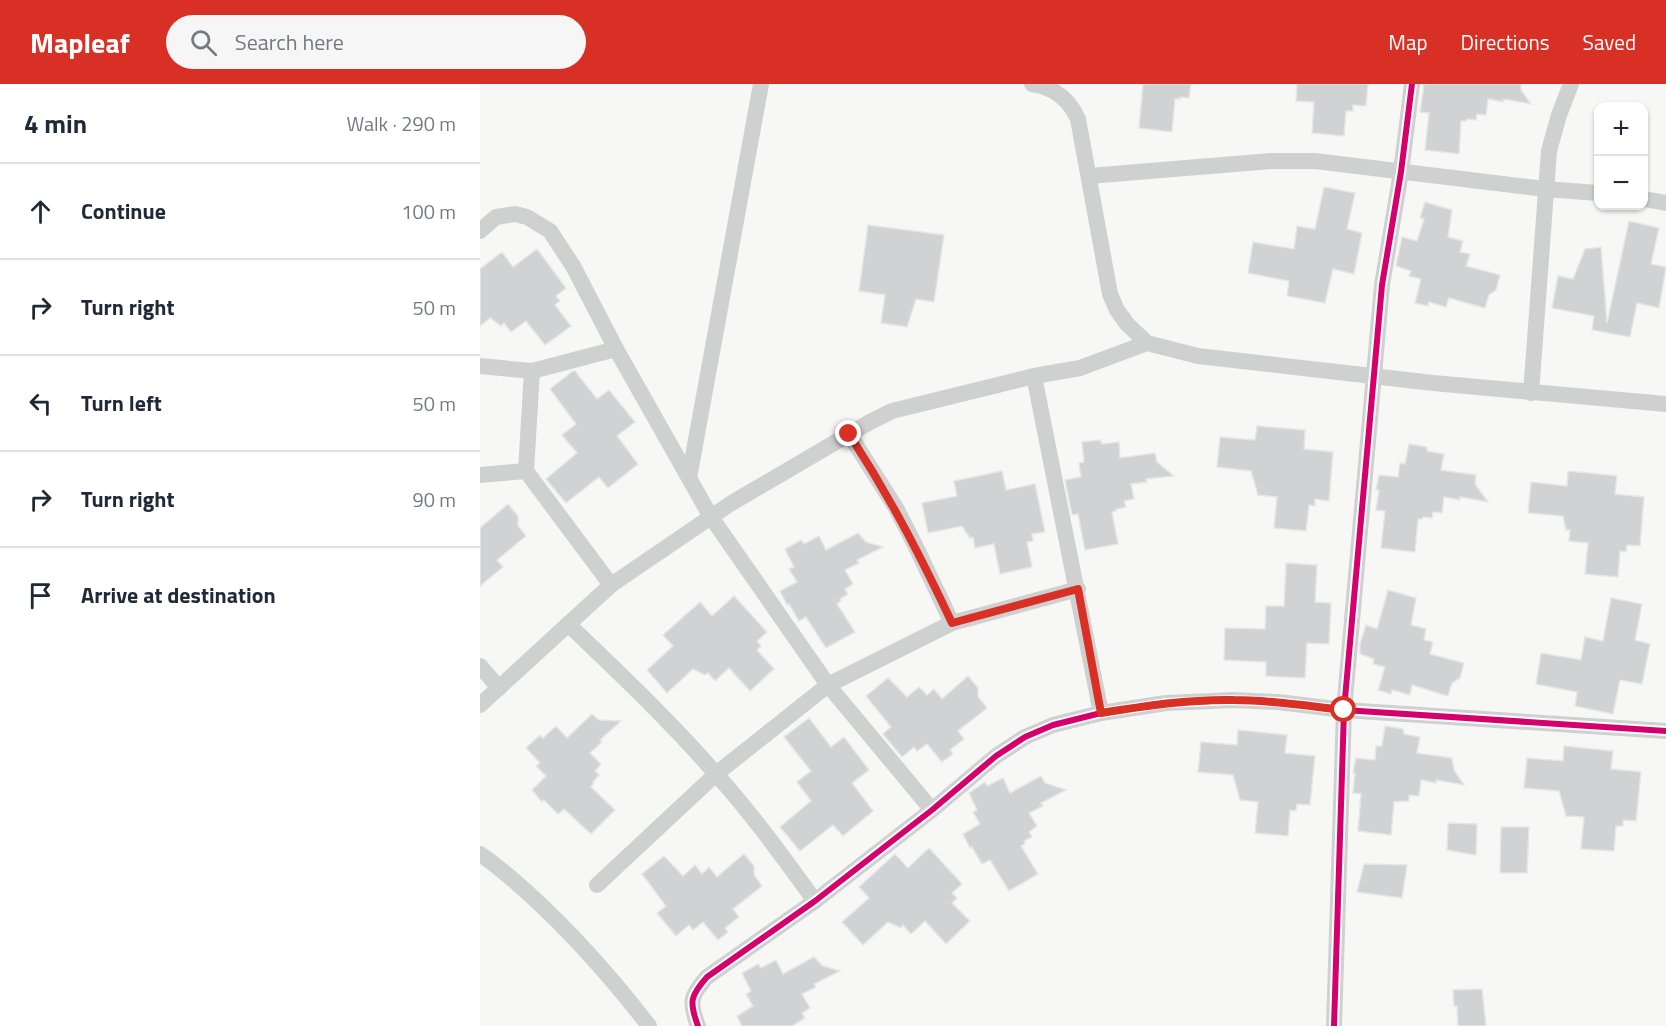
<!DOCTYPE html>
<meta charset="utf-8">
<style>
body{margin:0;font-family:"Titillium Web",sans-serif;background:#f6f6f7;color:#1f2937}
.controls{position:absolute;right:18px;top:18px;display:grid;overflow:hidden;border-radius:12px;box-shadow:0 2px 4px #0004}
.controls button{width:54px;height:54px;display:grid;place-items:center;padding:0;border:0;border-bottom:2px solid #e0e1e3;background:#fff;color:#1f2937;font:30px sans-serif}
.stop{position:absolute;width:18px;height:18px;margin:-14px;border:4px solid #d93025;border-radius:50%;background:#fff}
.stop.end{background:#d93025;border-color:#fff;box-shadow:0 2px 6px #0008}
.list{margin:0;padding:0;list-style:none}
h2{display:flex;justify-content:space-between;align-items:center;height:78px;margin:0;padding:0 24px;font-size:26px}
h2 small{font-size:20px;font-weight:400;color:#747a83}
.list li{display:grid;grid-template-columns:39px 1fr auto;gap:18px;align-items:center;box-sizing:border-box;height:96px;padding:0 24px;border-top:2px solid #e0e1e3}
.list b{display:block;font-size:22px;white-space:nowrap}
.list em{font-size:20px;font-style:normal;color:#747a83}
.icon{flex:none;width:33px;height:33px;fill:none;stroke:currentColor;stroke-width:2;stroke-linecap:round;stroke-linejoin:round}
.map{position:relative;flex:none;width:1186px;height:942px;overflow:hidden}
header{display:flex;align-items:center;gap:36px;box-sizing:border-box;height:84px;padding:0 30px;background:#d93025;color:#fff}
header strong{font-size:28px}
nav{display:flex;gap:33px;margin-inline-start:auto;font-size:21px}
.search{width:420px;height:54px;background:#f6f6f7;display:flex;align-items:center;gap:15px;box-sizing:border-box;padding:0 21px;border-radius:33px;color:#747a83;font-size:22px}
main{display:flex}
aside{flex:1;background:#fff}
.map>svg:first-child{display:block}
.building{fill:#d1d2d3;stroke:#e6e6e6;stroke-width:1.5}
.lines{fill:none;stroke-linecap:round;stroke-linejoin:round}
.minor{stroke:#cfd1d1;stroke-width:16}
.cycleway-casing{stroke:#fff;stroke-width:10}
.cycleway{stroke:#d6006c;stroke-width:6}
.route{stroke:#d93025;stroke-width:8}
</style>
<header>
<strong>Mapleaf</strong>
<div class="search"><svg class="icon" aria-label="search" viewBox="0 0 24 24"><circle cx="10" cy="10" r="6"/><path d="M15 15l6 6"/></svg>Search here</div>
<nav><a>Map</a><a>Directions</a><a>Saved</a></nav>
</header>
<main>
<aside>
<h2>4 min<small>Walk · 290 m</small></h2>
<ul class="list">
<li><svg class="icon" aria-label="ahead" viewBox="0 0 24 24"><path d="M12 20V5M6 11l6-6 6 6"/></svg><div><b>Continue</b></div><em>100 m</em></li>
<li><svg class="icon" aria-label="right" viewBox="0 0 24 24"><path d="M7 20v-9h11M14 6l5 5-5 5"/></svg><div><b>Turn right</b></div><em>50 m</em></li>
<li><svg class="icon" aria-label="left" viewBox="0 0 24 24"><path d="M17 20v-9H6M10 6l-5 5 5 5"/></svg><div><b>Turn left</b></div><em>50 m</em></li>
<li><svg class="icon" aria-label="right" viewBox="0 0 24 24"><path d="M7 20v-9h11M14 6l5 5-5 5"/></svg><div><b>Turn right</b></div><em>90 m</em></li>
<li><svg class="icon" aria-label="arrive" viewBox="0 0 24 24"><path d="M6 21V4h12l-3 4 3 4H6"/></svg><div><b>Arrive at destination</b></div></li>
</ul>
</aside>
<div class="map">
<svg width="1186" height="942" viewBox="0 0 1186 942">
<rect width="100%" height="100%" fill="#f7f7f6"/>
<g class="building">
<path d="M 663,0 L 711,0 L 709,14 L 700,13 L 700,15 L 695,15 L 692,48 L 659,44 Z"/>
<path d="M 817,0 L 888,0 L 886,22 L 873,21 L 873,27 L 866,27 L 864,52 L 832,49 L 834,18 L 816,17 Z"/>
<path d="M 944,0 L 1041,0 L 1041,6 L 1051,20 L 1023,15 L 1024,18 L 1008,15 L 1006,31 L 997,30 L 996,36 L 987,35 L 986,37 L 981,37 L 979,70 L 945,66 L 949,29 L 940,28 Z"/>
<path d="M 844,103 L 875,109 L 867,145 L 882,149 L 874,190 L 853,185 L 845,219 L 807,212 L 809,197 L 768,189 L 773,158 L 814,165 L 817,142 L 835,145 Z"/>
<path d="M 945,118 L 972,126 L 968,153 L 983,157 L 980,168 L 990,170 L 986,182 L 1020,191 L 1016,206 L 1009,211 L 1005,224 L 969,214 L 966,223 L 949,218 L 948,222 L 935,219 L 941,195 L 929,192 L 931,187 L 916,182 L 922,153 L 937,157 L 944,135 L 940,134 Z"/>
<path d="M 1149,137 L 1179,144 L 1171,180 L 1186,183 L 1179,224 L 1157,219 L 1150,253 L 1112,246 L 1114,232 L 1072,224 L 1078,192 L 1093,195 L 1105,165 L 1121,163 L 1127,239 Z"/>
<path d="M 388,141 L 464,151 L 454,218 L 436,215 L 427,243 L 401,239 L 405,211 L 379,207 Z"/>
<path d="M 57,165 L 86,204 L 76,212 L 80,217 L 75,221 L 91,242 L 65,261 L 46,237 L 31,248 L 24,239 L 21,242 L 10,234 L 0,242 L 0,185 L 22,168 L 33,183 Z"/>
<path d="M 93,287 L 95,287 L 117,315 L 129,306 L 155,338 L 137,352 L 158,380 L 128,404 L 119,393 L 86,419 L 66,395 L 97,369 L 82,351 L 96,340 L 70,305 Z"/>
<path d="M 777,342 L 825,346 L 824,365 L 853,368 L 849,417 L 835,415 L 835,422 L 829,421 L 826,447 L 794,444 L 797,413 L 778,411 L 771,387 L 737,383 L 740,353 L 775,356 Z"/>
<path d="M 620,356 L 622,360 L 639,358 L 640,374 L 675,369 L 677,378 L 694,392 L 666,395 L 667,398 L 651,400 L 654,415 L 644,417 L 646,423 L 636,425 L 636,427 L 632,428 L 638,460 L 605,466 L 598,430 L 592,431 L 585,396 L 601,393 L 599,379 L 604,378 L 602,358 Z"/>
<path d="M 929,360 L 947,363 L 947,367 L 964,370 L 961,386 L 996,391 L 995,400 L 1008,418 L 980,413 L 980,416 L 964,413 L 962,429 L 953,428 L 952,434 L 943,433 L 942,435 L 938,435 L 935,468 L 901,464 L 905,427 L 896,426 L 899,406 L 896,406 L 899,391 L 918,393 L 920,379 L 925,380 Z"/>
<path d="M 522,387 L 526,406 L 555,400 L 565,448 L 552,450 L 553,457 L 547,458 L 552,483 L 520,490 L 514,460 L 495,464 L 493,453 L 490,454 L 482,442 L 448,449 L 442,419 L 477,412 L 474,397 Z"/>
<path d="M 1088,387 L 1137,392 L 1135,410 L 1164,413 L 1160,462 L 1147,461 L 1146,468 L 1140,467 L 1138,493 L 1105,490 L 1108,459 L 1089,457 L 1090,446 L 1086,446 L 1083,432 L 1048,429 L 1051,398 L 1087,402 Z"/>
<path d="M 28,420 L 38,432 L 38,442 L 46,452 L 17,476 L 23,483 L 0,502 L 0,444 Z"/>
<path d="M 378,449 L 386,458 L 403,463 L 377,476 L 379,479 L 365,486 L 373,500 L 365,505 L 368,510 L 360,515 L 361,517 L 357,520 L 375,548 L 346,564 L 326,533 L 319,537 L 309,520 L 307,521 L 300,507 L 317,498 L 309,485 L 314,483 L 305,465 L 321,456 L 324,460 L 339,452 L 346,466 Z"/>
<path d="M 806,479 L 837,481 L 835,518 L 851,519 L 849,560 L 827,559 L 825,594 L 786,592 L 786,578 L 744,576 L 745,544 L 785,545 L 786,522 L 804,522 Z"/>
<path d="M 908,506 L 936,514 L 931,541 L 946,545 L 944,556 L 953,558 L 950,570 L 984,579 L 980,594 L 972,599 L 968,612 L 932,601 L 930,611 L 912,606 L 911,610 L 898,606 L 905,583 L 893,580 L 894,575 L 880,570 L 880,560 L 886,541 L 897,545 Z"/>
<path d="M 254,512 L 287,548 L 277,557 L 281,562 L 277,566 L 294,585 L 270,607 L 249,584 L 235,597 L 228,589 L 225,591 L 213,585 L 187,609 L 167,586 L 193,562 L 183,551 L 220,518 L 232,532 Z"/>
<path d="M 1131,514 L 1162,520 L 1155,556 L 1170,560 L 1162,600 L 1140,596 L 1133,630 L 1095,622 L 1097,608 L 1056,600 L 1061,569 L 1101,576 L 1105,553 L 1123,557 Z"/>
<path d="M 488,592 L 498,604 L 498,613 L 507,624 L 478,647 L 484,655 L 470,666 L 473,670 L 462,678 L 447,660 L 437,667 L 434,663 L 422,673 L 403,650 L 411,643 L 386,612 L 408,594 L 427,613 L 439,603 L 447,611 L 454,605 L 462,615 Z"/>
<path d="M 112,630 L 119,636 L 141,637 L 120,656 L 122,658 L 110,669 L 121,680 L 115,687 L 119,691 L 113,698 L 114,699 L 111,703 L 135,726 L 111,750 L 84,725 L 78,730 L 64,716 L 62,718 L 52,706 L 66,692 L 56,682 L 60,679 L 46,664 L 60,651 L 63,654 L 76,642 L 87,654 Z"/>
<path d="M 329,634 L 351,663 L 364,653 L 389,686 L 372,699 L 393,727 L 363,752 L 353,741 L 320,767 L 300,743 L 331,717 L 317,698 L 331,687 L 304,653 Z"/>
<path d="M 905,642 L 923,645 L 924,650 L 940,653 L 937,669 L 972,674 L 974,686 L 984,701 L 956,696 L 956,699 L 941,696 L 939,712 L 929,711 L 929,717 L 914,718 L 911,751 L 878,747 L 881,710 L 873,709 L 875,689 L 873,689 L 876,674 L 895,676 L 896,662 L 902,662 Z"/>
<path d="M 758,646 L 807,651 L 805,669 L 835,672 L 830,721 L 817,720 L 816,727 L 810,726 L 808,752 L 775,749 L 778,718 L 760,716 L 753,691 L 718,688 L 721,658 L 757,661 Z"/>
<path d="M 1084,662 L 1133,667 L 1131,685 L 1161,688 L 1156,737 L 1143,736 L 1143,742 L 1136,742 L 1134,767 L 1101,765 L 1104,733 L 1086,732 L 1079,707 L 1044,704 L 1047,674 L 1083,677 Z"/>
<path d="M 561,692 L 565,699 L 586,706 L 561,719 L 563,722 L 549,729 L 557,742 L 549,748 L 552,753 L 544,757 L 545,760 L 541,762 L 558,790 L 529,807 L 510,776 L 502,780 L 492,763 L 490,764 L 483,750 L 500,740 L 493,728 L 497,726 L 489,709 L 505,698 L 507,702 L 523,694 L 530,709 Z"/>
<path d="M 968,739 L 997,740 L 996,771 L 967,766 Z"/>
<path d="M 1021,743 L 1049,743 L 1047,789 L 1020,789 Z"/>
<path d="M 449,764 L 482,800 L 472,809 L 477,814 L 472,819 L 490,837 L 466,860 L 445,837 L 431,850 L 423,841 L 421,844 L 408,838 L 383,861 L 362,838 L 389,814 L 379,803 L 415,770 L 428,784 Z"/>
<path d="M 264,770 L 274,782 L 274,791 L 282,802 L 253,825 L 259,833 L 245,844 L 248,848 L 238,856 L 223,838 L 213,846 L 209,841 L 196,852 L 177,829 L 186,822 L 162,790 L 184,772 L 203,792 L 215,781 L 222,790 L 229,783 L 237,793 Z"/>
<path d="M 884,780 L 927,781 L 922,814 L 877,808 Z"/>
<path d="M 334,873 L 343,882 L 360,887 L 334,900 L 336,903 L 322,910 L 330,924 L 322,929 L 325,934 L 312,942 L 262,942 L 257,932 L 273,922 L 266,910 L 271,907 L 262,889 L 278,880 L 281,884 L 296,876 L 303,890 Z"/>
<path d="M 1002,905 L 1006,942 L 978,942 L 977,922 L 974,922 L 973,906 Z"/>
</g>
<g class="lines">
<g class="minor">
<path d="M 552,0 C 574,3 589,15 598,35 L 630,210 L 637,226 L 647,240 L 667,259 L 718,272 L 953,299 L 1186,320"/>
<path d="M 609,92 L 791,77 L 835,77 L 1065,105 L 1118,109"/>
<path d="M 1164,115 L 1186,119"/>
<path d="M 0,147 L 16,133 L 35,130 L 47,133 L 70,147 L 93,182 L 136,265 L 231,433 L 348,601 L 452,726"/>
<path d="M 0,282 L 52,287 L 46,387"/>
<path d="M 52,287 L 136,265"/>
<path d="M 554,292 L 621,629"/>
<path d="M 1051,309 L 1069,67 L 1079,31 L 1091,0"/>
<path d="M 369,350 L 416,424 L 435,461 L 472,539"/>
<path d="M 0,391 L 46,387 L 131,501"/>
<path d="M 209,394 L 281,0"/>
<path d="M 88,540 C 139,589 190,637 236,690 C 272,730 303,773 335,817"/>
<path d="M 0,582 L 19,604"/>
<path d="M 0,621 L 131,501 L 250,420 L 390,338 L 412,327 L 554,292 L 600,284 L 667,259"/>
<path d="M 0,770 C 17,781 32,795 47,808 C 92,849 132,894 169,942"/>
<path d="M 117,801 L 236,690 L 348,601 L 472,539 L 598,505"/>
<path d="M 218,942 C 209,918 210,912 227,893 L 335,817 L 452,726 L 516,672 L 545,653 L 573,641 L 621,629 L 686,619 L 753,616 L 798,618 L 864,626 L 1186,647"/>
<path d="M 854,942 L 864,626 L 902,201 L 921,88 L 932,0"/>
</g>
<defs>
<g id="cycleway">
<path d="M 218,942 C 209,918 210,912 227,893 L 335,817 L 452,726 L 516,672 L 545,653 L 573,641 L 621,629 L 686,619 L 753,616 L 798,618 L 864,626 L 1186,647"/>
<path d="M 854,942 L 864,626 L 902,201 L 921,88 L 932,0"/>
</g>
</defs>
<use href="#cycleway" class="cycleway-casing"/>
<use href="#cycleway" class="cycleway"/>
</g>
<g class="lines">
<path class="route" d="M 369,350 C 410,413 440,471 472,539 L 598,505 L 621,629 C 665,622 709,615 754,616 C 791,616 828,622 864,626"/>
</g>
</svg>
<div class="controls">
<button>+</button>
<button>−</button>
</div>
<div class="stop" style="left:864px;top:626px"></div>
<div class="stop end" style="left:369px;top:350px"></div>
</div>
</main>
